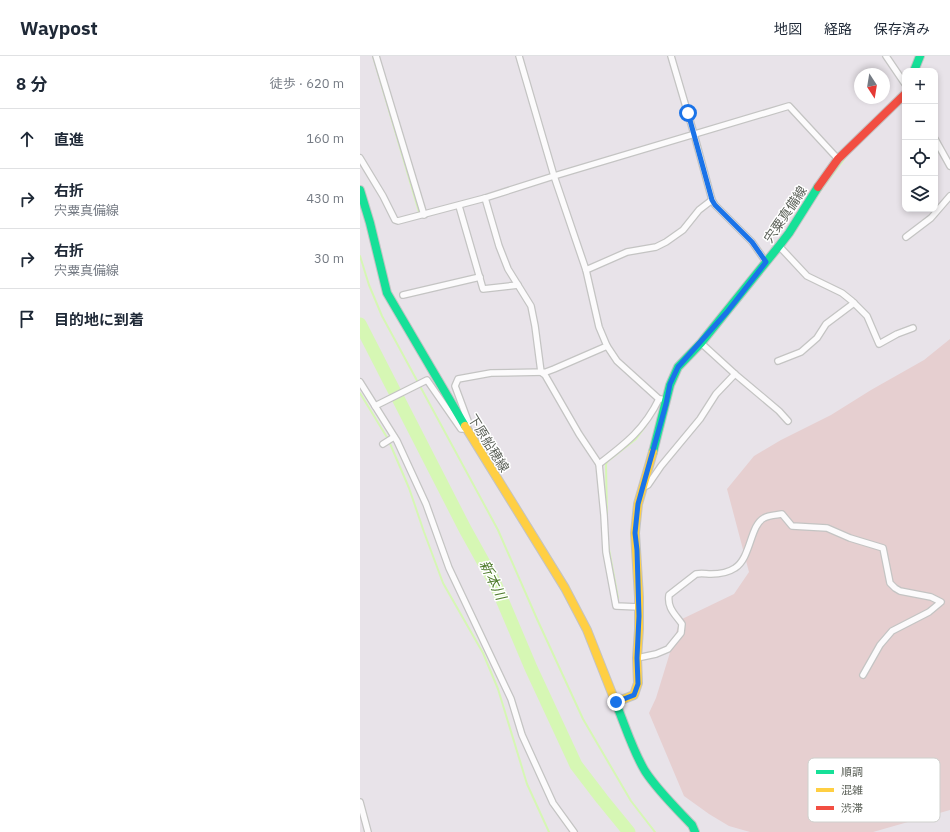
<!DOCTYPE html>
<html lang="ja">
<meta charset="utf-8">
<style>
body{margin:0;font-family:"IBM Plex Sans","Noto Sans JP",sans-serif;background:#f6f6f7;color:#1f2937}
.controls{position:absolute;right:12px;top:12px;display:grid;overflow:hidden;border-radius:8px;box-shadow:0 2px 6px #0003}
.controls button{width:36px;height:36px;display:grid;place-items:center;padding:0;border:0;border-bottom:1px solid #e0e1e3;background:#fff;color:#1f2937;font:20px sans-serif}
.compass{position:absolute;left:494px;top:12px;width:36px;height:36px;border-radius:50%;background:#fff;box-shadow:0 2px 6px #0003;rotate:168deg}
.stop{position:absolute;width:12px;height:12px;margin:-9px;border:3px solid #1a73e8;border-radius:50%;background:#fff}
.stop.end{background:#1a73e8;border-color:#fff;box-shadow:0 1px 4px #0008}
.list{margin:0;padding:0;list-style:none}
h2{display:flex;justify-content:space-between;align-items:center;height:52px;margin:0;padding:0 16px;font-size:17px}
h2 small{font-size:13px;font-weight:400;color:#747a83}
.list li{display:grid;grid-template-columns:26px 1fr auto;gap:12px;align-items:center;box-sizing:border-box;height:60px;padding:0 16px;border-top:1px solid #e0e1e3}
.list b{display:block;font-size:15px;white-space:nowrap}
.list p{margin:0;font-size:13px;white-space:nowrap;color:#747a83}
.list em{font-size:13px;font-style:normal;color:#747a83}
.icon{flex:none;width:22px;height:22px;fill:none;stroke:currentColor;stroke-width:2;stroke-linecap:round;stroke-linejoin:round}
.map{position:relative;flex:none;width:590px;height:776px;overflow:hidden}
header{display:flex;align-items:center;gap:24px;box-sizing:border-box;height:56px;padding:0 20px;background:#fff;border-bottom:1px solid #e0e1e3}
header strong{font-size:19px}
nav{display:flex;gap:22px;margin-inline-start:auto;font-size:14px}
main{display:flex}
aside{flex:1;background:#fff}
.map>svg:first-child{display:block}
.green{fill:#e6cfd0}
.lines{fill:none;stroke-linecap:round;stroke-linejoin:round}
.stream{stroke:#d6f7b4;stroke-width:2}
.river{stroke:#d6f7b4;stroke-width:13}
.street-casing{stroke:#c4c4c3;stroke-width:8}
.fast-casing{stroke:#c3c3c3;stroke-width:10}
.slow-casing{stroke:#c3c3c3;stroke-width:10}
.jam-casing{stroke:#c3c3c3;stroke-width:10}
.street{stroke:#fcfbfc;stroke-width:5.5}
.fast{stroke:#16e098;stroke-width:8}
.slow{stroke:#ffcf43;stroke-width:8}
.jam{stroke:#f24e42;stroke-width:8}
.route{stroke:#1a73e8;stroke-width:5}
.labels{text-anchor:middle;stroke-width:3;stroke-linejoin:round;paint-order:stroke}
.street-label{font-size:13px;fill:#5c6159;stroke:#fff}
.water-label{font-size:14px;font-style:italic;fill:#4f7c2c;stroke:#fff}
.key{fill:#fff;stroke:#ced0cd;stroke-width:1}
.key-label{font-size:11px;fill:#5c6159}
</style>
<header>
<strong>Waypost</strong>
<nav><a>地図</a><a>経路</a><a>保存済み</a></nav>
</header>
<main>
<aside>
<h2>8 分<small>徒歩 · 620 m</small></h2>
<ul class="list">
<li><svg class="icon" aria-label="ahead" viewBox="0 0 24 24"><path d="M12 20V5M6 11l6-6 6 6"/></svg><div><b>直進</b></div><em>160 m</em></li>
<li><svg class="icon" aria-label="right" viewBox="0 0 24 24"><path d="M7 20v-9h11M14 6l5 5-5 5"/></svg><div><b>右折</b><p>宍粟真備線</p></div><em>430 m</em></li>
<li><svg class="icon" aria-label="right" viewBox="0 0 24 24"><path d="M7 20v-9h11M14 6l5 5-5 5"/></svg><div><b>右折</b><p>宍粟真備線</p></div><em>30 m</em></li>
<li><svg class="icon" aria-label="arrive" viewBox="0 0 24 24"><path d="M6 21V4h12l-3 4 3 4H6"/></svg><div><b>目的地に到着</b></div></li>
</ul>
</aside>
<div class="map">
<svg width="590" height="776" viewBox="0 0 590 776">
<rect width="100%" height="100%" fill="#e8e3e9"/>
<path class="green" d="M 590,283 L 590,754 L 513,776 L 390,776 L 369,770 L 349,758 L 324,740 L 289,657 L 296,642 L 320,564 L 374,538 L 389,516 L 367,433 L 394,400 L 421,384 L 471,359 L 511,334 L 564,304 Z"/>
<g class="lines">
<g class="stream">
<path d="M 13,0 L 59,156"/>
<path d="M 455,142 L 485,102"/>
<path d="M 0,200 L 9,229 L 22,260 L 138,474 L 177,563 L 223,663 L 271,745 L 295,776"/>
<path d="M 0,337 L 28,383 L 49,432 L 64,476 L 83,527 L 123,597 L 138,633 L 167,728 L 189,776"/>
<path d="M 247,461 L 246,408 L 248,405 L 276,383 L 287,368"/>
<path d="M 248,488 L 258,542"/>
</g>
<path class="river" d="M 0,268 L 105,473 L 135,527 L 171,612 L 216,709 L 242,743 L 269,776"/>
<defs>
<g id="street">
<path d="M 16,0 L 64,159"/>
<path d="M 311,0 L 334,78 L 352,144 L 355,149 L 392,186 L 406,206"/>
<path d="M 526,0 L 545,28"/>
<path d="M 575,83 L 590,110"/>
<path d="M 0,102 L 23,140 L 35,164 L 38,165 L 125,142 L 194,120 L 429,50 L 478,103"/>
<path d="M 125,142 L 139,190 L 148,213 L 171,250 L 175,270 L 181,316 L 185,319 L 219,378 L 239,408 L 244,459 L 246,496 L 256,550 L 279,551"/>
<path d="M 99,150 L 123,233 L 158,229"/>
<path d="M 546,181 L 571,162 L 590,140"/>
<path d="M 419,190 L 447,220 L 482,237 L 492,245 L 507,260 L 519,288 L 537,278 L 553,272"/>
<path d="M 226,214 L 267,196 L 296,191 L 306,186 L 323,174 L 339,154 L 352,144"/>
<path d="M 43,239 L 120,221"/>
<path d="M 341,287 L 375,318 L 419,355 L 428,365"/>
<path d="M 247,290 L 257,305 L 299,343 L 301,343"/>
<path d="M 418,305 L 441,296 L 457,282 L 466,268 L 494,247"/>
<path d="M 0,326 L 37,385 L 66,448 L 89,512 L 151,643 L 162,679 L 193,747 L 214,776"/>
<path d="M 15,350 L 67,324 L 101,373 L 107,373 L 108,365 L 95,330 L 98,323 L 131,317 L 186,316 L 194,313 L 247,290 L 239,271 L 226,214 L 194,120 L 159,0"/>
<path d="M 23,388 L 34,381"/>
<path d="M 239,408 C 265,388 284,374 299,343"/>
<path d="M 282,432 L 288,429 L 301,410 L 340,363 L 356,338 L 375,318"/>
<path d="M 277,602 L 296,598 L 308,593 L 321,577 L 322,568 C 315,558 307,552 309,539 L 336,518 C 342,517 346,518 351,518 C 359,518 369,516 375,512 C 391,502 390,469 404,462 C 409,459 417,459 422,458 L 432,470 L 467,472 L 490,482 L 523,492 L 530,527 L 535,532 L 540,535 L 571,541 L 581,546 L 569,556 L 532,575 L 520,589 L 503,619"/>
<path d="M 0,746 L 8,776"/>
</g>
<g id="fast">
<path d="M 554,15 L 560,0"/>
<path d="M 0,134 L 10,167 L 27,237 L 105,370"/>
<path d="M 293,396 L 310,329 L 318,311 L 341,287 L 419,190 L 429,177 L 458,131"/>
<path d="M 257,650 C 266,672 273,695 285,715 C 298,735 316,752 332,769 L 335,776"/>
</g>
<g id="slow">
<path d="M 105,370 L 205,532 L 227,574 L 257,650"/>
<path d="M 256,646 L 274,639 L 278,627 L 277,602 L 279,573 L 279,541 L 275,477 L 278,448 L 293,396"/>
</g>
<path id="jam" d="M 458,131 L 478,103 L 545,38"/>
</defs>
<use href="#street" class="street-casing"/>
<use href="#fast" class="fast-casing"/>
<use href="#slow" class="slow-casing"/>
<use href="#jam" class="jam-casing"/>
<use href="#street" class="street"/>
<use href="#fast" class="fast"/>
<use href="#slow" class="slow"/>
<use href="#jam" class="jam"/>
</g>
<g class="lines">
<path class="route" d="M 256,646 L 274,639 L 278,628 L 277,602 L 279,560 L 277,494 L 275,477 L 278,448 L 306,348 L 310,328 L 318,311 L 367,256 L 406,206 L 392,186 L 355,149 L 352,144 L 328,57"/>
</g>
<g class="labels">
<g class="street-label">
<text transform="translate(425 158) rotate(-56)" y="5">宍粟真備線</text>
<text transform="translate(129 387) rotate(58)" y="5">下原船穂線</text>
</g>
<g class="water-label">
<text transform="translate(133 524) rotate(64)" y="5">新本川</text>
</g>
</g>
<rect x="448" y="702" width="132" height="64" rx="6" class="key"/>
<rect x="456" y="714" width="18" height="4" fill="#16e098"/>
<rect x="456" y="732" width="18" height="4" fill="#ffcf43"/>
<rect x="456" y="750" width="18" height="4" fill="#f24e42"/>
<g class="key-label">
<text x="481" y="720">順調</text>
<text x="481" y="738">混雑</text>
<text x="481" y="756">渋滞</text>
</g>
</svg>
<div class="controls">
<button>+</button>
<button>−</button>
<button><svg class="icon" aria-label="locate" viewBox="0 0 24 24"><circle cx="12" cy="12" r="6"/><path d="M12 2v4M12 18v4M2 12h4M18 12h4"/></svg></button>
<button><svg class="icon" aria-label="layers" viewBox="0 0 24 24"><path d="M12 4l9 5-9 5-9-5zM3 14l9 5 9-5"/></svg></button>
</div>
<svg class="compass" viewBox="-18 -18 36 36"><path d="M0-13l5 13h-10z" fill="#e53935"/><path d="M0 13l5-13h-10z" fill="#747a83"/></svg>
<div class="stop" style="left:328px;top:57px"></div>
<div class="stop end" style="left:256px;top:646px"></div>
</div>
</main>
